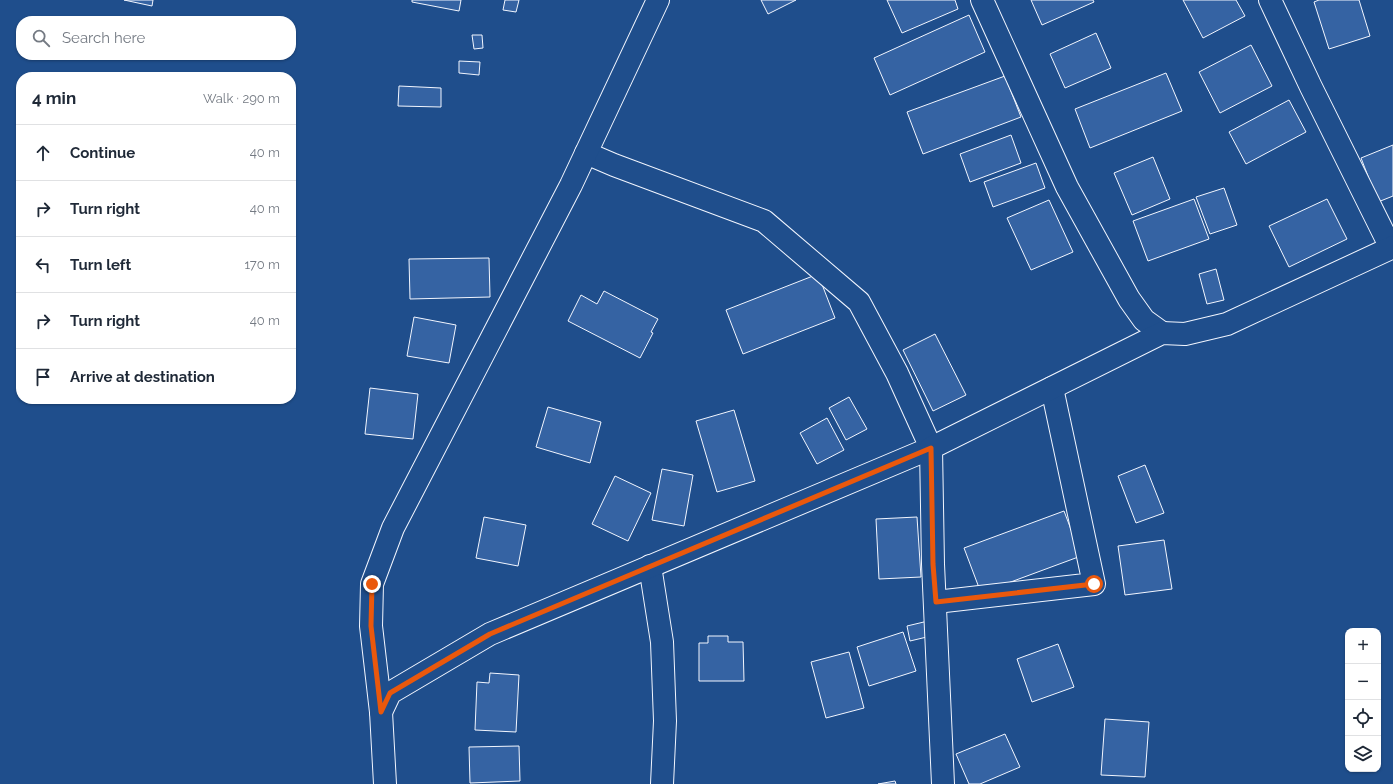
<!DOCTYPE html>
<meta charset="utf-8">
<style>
body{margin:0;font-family:Raleway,sans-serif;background:#f6f6f7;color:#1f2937}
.controls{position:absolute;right:12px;bottom:12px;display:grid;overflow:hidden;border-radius:8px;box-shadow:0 1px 3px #0004}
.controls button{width:36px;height:36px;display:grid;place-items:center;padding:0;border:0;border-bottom:1px solid #e0e1e3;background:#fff;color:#1f2937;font:20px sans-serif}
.stop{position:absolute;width:12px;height:12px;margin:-9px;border:3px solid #ea580c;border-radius:50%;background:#fff}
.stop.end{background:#ea580c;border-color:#fff;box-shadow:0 1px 4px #0008}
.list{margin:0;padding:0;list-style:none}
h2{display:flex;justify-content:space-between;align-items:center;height:52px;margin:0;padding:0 16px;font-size:17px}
h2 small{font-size:13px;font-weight:400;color:#747a83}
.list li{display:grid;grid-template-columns:26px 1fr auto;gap:12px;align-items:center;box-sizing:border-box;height:56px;padding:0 16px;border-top:1px solid #e0e1e3}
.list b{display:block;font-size:15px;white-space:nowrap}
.list em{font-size:13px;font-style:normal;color:#747a83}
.icon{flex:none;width:22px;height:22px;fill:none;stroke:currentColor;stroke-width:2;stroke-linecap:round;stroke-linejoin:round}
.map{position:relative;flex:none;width:1393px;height:784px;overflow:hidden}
.search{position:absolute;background:#fff;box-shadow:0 1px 3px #0004;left:16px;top:16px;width:280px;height:44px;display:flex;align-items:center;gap:10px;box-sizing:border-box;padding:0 14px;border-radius:16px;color:#747a83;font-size:15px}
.panel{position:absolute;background:#fff;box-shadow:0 1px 3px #0004;left:16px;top:72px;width:280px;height:332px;border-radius:16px}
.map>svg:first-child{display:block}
.building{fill:#3563a3;stroke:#f2f6ff}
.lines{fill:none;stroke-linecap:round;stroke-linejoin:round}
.minor-casing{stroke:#f2f6ff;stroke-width:24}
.minor{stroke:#1f4e8c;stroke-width:22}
.route{stroke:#ea580c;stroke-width:5}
</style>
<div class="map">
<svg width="1393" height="784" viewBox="0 0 1393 784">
<rect width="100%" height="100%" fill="#1f4e8c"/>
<g class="building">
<path d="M 124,0 L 153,0 L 152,6 Z"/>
<path d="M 412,0 L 461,0 L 459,11 L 412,2 Z"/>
<path d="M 505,0 L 519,0 L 516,12 L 503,10 Z"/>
<path d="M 761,0 L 796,0 L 768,14 Z"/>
<path d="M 887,0 L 955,0 L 958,9 L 902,33 Z"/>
<path d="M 1031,0 L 1093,0 L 1094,2 L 1042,25 Z"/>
<path d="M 1183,0 L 1236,0 L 1245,16 L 1203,38 Z"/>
<path d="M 1319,0 L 1359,0 L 1370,36 L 1329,49 L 1314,2 Z"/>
<path d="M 969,15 L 985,52 L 890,95 L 874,58 Z"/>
<path d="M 1096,33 L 1111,68 L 1065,88 L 1050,54 Z"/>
<path d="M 472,35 L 482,35 L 483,48 L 474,49 Z"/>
<path d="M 1251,45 L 1272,86 L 1220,113 L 1199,72 Z"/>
<path d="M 459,61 L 480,62 L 479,75 L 459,73 Z"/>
<path d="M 1166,73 L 1182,111 L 1090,148 L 1075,109 Z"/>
<path d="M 1005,76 L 1021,117 L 923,154 L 907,112 Z"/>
<path d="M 399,86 L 441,88 L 441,107 L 398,106 Z"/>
<path d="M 1289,100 L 1306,132 L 1246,164 L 1229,132 Z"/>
<path d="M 1011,135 L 1021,163 L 970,182 L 960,154 Z"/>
<path d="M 1393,145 L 1393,196 L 1378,202 L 1361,158 Z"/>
<path d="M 1153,157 L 1170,199 L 1132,215 L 1114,173 Z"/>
<path d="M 1036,163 L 1045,188 L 993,207 L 984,182 Z"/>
<path d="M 1224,188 L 1237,225 L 1210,234 L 1196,197 Z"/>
<path d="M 1194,199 L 1209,239 L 1148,261 L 1133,221 Z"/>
<path d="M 1327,199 L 1347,239 L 1289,267 L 1269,226 Z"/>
<path d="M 1049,200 L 1073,252 L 1031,270 L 1007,218 Z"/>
<path d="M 489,258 L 490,297 L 410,299 L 409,259 Z"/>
<path d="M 1216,269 L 1224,300 L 1207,304 L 1199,274 Z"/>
<path d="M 818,274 L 835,318 L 743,354 L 726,310 Z"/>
<path d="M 604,291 L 658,319 L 651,332 L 653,333 L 640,358 L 568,321 L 581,295 L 597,304 Z"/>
<path d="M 414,317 L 456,325 L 449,363 L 407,356 Z"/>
<path d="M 935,334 L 966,395 L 933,411 L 903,350 Z"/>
<path d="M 370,388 L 418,394 L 413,439 L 365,434 Z"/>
<path d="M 849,397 L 867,429 L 846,440 L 829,408 Z"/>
<path d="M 548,407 L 601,422 L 590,463 L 536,447 Z"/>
<path d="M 734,410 L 755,481 L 717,492 L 696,421 Z"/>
<path d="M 827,418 L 844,450 L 817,464 L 800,433 Z"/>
<path d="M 1145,465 L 1164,513 L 1136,523 L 1118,476 Z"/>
<path d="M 662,469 L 693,475 L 684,526 L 652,520 Z"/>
<path d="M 615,476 L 651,493 L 628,541 L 592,524 Z"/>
<path d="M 1064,511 L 1081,556 L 981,593 L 964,548 Z"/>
<path d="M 484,517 L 526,525 L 518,566 L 476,558 Z"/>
<path d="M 917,517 L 921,577 L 879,579 L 876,519 Z"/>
<path d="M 1164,540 L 1172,589 L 1125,595 L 1118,546 Z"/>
<path d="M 928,621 L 931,636 L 910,641 L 907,626 Z"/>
<path d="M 903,632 L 916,671 L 869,686 L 857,647 Z"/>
<path d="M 708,636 L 728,636 L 728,642 L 743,642 L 744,681 L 699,681 L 699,643 L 708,643 Z"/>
<path d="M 1058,644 L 1074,687 L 1032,702 L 1017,659 Z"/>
<path d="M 849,652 L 864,708 L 826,718 L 811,662 Z"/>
<path d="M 490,673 L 519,675 L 516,732 L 475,730 L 477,682 L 489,683 Z"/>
<path d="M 1105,719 L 1149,722 L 1145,777 L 1101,775 Z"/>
<path d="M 1005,734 L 1020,767 L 980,784 L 969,784 L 956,754 Z"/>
<path d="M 519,746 L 520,781 L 470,783 L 469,747 Z"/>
<path d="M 895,781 L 896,784 L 878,784 Z"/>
</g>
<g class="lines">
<defs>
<g id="minor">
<path d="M 982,0 L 1067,187 L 1129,299 L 1144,320 L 1162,333"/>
<path d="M 1270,0 L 1311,87 L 1391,248"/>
<path d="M 650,566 L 662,642 L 665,721 L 662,784"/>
<path d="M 936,602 L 1094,584 L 1052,388"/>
<path d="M 381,712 L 390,693 L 490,634 L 931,448 L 897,373 L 859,302 L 764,221 L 614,165 L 586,153"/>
<path d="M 385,784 L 381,712 L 371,626 L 372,584 L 393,528 L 571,185 L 658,0"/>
<path d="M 943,784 L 933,564 L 931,448 L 1162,333 L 1185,334 L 1227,324 L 1393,247"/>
</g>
</defs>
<use href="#minor" class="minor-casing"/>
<use href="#minor" class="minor"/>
</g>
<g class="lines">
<path class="route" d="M 372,584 L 371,626 L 381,712 L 390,693 L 490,634 L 931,448 L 933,564 L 936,602 L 1094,584"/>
</g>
</svg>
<div class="controls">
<button>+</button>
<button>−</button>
<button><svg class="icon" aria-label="locate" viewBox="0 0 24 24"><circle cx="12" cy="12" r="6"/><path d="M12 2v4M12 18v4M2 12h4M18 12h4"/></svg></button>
<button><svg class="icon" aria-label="layers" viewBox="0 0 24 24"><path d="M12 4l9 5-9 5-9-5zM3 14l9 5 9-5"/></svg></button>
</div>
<div class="stop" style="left:1094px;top:584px"></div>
<div class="stop end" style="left:372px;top:584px"></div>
<div class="search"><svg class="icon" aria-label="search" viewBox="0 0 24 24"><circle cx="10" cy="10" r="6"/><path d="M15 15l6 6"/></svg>Search here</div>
<section class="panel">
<h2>4 min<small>Walk · 290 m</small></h2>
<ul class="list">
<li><svg class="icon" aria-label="ahead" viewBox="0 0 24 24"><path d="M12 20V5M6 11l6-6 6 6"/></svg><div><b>Continue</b></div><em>40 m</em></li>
<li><svg class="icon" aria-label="right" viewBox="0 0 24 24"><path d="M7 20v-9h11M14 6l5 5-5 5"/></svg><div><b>Turn right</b></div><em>40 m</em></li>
<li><svg class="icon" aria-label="left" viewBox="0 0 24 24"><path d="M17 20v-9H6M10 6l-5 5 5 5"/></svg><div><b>Turn left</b></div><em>170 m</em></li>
<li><svg class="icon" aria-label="right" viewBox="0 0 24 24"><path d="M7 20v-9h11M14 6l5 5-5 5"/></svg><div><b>Turn right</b></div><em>40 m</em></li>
<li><svg class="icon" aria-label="arrive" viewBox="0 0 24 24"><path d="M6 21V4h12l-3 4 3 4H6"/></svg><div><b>Arrive at destination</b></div></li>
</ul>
</section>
</div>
